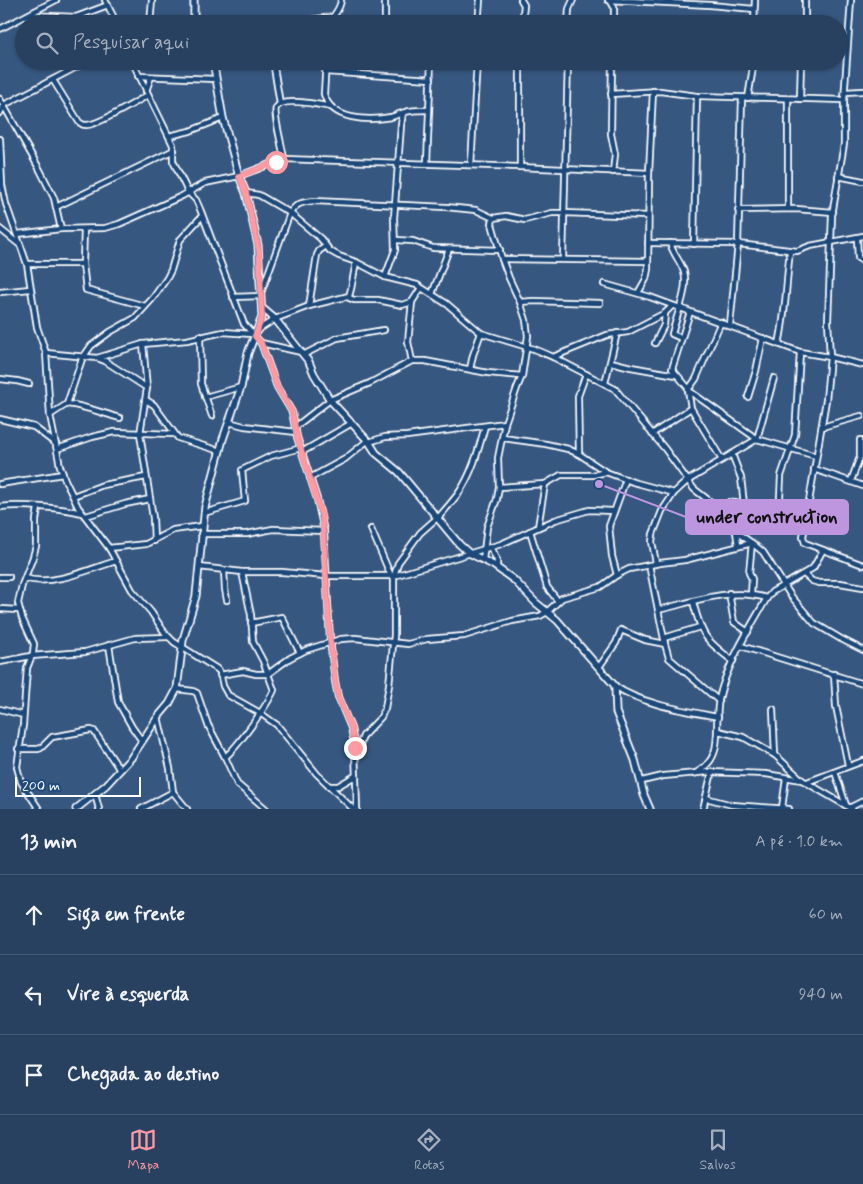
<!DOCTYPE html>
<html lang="pt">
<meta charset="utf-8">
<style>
body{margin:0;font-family:Mynerve,sans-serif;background:#344c69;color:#f1f3f6}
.scale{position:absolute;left:15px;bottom:12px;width:126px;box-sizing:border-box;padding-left:5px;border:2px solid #fff;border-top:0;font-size:14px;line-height:18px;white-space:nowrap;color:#fff;-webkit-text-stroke:4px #1f4a7a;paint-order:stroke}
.stop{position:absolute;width:15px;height:15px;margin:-11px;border:4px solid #ff9aa2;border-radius:50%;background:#fff}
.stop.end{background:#ff9aa2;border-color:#fff;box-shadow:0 1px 5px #0008}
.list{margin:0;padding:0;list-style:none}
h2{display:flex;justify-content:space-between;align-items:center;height:65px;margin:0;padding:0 20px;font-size:21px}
h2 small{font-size:16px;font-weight:400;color:#a5afbd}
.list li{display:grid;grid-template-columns:32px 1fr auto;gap:15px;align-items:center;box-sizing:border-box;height:80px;padding:0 20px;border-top:1px solid #445a75}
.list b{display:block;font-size:19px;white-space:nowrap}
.list em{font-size:16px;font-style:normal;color:#a5afbd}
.icon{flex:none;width:28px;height:28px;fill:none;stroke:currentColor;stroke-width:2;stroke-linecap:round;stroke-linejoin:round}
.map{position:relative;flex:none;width:863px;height:809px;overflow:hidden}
.search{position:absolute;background:#284160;box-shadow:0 1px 4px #0004;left:15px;right:15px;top:15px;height:55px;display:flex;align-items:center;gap:12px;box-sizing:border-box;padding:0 18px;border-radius:28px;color:#a5afbd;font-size:19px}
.sheet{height:305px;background:#284160}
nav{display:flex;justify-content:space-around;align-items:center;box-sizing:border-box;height:70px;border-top:1px solid #445a75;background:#284160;font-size:14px;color:#a5afbd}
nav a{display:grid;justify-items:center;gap:2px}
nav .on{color:#ff9aa2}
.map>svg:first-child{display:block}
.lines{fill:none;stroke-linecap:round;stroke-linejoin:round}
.minor-casing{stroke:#fff;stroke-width:8}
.tertiary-casing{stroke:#fff;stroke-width:9}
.minor{stroke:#1f4a7a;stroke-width:4.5}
.tertiary{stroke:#1f4a7a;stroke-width:5.5}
.route{stroke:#ff9aa2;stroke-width:6}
.leader{fill:none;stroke:#bd96df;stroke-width:2}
.callout-dot{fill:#bd96df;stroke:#1f4a7a;stroke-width:2}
.callout{fill:#bd96df;stroke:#bd96df;stroke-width:2}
.callout-label{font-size:19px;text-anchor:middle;font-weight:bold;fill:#111}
</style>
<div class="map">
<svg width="863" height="809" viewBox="0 0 863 809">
<rect width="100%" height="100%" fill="#365780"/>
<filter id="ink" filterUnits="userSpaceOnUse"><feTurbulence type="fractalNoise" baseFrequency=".02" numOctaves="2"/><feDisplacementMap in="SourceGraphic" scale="10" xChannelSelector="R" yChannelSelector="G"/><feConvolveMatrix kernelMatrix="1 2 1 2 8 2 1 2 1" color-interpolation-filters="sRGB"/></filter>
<g filter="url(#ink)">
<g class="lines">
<defs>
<g id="minor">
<path d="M 105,0 L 117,24"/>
<path d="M 521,0 L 524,5 L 522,24"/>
<path d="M 608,0 L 710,5 L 754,9"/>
<path d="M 610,0 L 614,7 L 614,24"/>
<path d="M 851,0 L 844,100 L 844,144 L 832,215 L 828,321 L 830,357 L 826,400 L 803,537 L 805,543 L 863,565"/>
<path d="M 28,15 L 76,17 L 108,5"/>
<path d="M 150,24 L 152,0"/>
<path d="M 281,24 L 332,17"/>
<path d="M 329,24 C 333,14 340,11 341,0"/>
<path d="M 385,24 L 385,0"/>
<path d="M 478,24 L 480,0"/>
<path d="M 568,24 L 569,9 L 573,0"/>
<path d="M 754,24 L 755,0"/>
<path d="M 805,24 L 805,0"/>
<path d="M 0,29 L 56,0"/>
<path d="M 132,61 L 173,145 L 173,161 L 188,192 L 196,200 L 200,209 L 244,324 L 261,343 L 277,387 L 292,412 L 297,437 L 317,499 L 324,531 L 330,640 L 335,681 L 338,697 L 351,728 L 355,748 L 357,809"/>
<path d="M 273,61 L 280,104"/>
<path d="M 326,61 L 324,94 C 331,121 369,121 391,117 C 397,115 403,112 410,111 C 416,110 423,110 429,110"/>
<path d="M 612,61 L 611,134 L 615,154 L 613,172"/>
<path d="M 326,72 L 431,79"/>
<path d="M 138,76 L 215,79"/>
<path d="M 53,80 L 79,122 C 82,124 82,125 86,125 C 97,126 136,102 148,95"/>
<path d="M 146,91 L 151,77"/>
<path d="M 845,92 L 863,91"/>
<path d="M 611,94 L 660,91 L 697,96 L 844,100"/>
<path d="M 748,98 L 754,61"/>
<path d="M 0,99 L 40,170 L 54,198 L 61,229"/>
<path d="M 788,99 L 788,209"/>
<path d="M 800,99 L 801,61"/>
<path d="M 0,113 L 4,105 L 88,61"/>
<path d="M 169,136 L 190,131 L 223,118"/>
<path d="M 0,139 L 2,185 L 6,204 L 27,264 L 37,327 L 46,353 L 50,415 L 60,466 L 65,480 L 78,507 L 109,548 L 132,590 L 151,612 L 165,633 L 174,642 L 217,669 L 220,672 L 223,686 L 228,695 L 260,713 L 277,725 L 317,774 L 353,809"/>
<path d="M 284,159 C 283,149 273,114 276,108 C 282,96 320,105 331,107"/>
<path d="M 427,163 L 431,61"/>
<path d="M 471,165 L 477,61"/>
<path d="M 520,167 L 520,61"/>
<path d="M 838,176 L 863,181"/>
<path d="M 246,193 L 259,195 L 290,213 L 321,239 L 330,251 L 339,256 L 356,262 L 385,277 L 417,285 L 447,304 L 481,333 L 534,349 L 553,357 L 615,389 L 665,449 L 694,489 L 729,516 L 736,532 L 738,545"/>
<path d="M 56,207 L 174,150"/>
<path d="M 738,210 L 796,209 L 833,212"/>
<path d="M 0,229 L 20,245"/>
<path d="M 84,229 L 83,264 L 86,290 L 145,306"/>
<path d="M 17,234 L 61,229 L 105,228 L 119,224 L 182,196 L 205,183 L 239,176 L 284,159 L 520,167 L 649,173"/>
<path d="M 857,238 L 858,258 L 863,261"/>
<path d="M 396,240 L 413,241 L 433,248 L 500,250"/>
<path d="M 648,243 L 738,244 L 797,251 L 810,246 L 863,236"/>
<path d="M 670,243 C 673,254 681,262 684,272 C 689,288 676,317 672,334 L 681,338"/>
<path d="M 694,244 L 697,96"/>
<path d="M 502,259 L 648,261"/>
<path d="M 563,259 L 568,61"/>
<path d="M 27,264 L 83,264"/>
<path d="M 385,277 L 395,250 L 394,218 L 401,125 L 403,113"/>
<path d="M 604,284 L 650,297 L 800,352 L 830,357 L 863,365"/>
<path d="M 0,292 L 30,289"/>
<path d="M 261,293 L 290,213 C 296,203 303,202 314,201 L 446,207 L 476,210 L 493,218 L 506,216 L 525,220 L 552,213 L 564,213 L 648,216"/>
<path d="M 638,293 L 646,279 L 648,269 L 649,173 L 653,91"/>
<path d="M 432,294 L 449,249"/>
<path d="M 233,297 L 261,296"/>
<path d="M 347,297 L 354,300 L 378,300 L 402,305 L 412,302"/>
<path d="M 520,302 L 533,301 L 600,303"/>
<path d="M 309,306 L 317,255 L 319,251 L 326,246"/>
<path d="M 721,322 L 696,379 L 688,390 L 691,408 L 722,460"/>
<path d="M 730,325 L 738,244 L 742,98"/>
<path d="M 258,330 L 275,319 L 309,306 L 349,296 L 351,289 L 356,262"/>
<path d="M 200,336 L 201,384 L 212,416"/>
<path d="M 261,343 L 301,352"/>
<path d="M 655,343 L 664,325 L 665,313"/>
<path d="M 143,344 L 147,388 L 140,434 L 153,518 L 154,541"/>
<path d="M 779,344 C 786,313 786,282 790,251"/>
<path d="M 800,352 L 795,435 L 781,476 L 779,520 L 780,522 L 805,525"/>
<path d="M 46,353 L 97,358 L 143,344 L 187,340 L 223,332 L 252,334"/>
<path d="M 303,355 L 337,338 L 384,330"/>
<path d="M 553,357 L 607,335 L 628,332 L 665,313 L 672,306"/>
<path d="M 97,358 L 105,361 L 147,388"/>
<path d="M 412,361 L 408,342 L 412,302 L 421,288"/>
<path d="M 611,362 L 631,367 L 676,375"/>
<path d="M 470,369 L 473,355 L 481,333"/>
<path d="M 0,379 L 17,381 L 29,384"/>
<path d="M 605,383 L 617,333"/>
<path d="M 689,389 L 672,369 L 690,312"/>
<path d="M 688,390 L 757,439 L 774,378"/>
<path d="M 205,397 L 241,387"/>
<path d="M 748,397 L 756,371 L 763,338"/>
<path d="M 146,400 L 154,405 L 178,438 L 220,451"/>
<path d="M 67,404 C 85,406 102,413 120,418"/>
<path d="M 50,415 L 67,404 L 82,359 L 91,346 L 110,332 L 135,318 L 153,298 L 167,278 L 171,270 L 180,240 L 202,216"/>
<path d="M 0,419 L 34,427 L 56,444"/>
<path d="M 229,422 L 244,426 L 296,432"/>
<path d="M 295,427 L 330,400 L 370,383 L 412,361 L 425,361 L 488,373 L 522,376"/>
<path d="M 822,427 L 861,416"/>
<path d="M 652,434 L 691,408"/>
<path d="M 503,438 L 546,444 L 568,449 L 579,454 L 606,472 L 633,482 L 674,493"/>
<path d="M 369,442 L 385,437 L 407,436 L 505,423"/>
<path d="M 57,449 L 92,437 L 114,432 L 174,434"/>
<path d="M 302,452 L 352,423"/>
<path d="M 579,454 L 578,396 L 586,374"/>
<path d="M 732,454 L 741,478 L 744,504"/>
<path d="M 814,469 L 863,486"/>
<path d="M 310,478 L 345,459 L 367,441"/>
<path d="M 851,481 L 860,457 L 860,440"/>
<path d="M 0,484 L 63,474"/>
<path d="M 499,487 L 545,484 L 561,475 L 593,475 L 606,472"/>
<path d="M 73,496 L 103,485 L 146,477"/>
<path d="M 0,507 C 21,504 62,508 82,513"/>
<path d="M 38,508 L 36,520 L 36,546 L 33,557 L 22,585 L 18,603 L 22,618 L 34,644 L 33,653 L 27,668 L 23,725 L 17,767 L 21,782 L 39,809"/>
<path d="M 204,513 L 245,501 L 242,470 L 271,456 L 301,448"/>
<path d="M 727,513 L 727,504 L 729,502 L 757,507"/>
<path d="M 86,516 L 125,504 L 150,499"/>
<path d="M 438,518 C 445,510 452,502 458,494 C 472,475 479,448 485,426"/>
<path d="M 538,527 L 545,484"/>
<path d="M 371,529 L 391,576"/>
<path d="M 530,531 L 547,587 L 558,601"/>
<path d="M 736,532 L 752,543 L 749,573 L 752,579 L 751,594"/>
<path d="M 201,534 L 247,534 L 273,529 L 324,531"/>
<path d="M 490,547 L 497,560 L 497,568"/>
<path d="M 109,548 L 146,544 L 173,530 L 202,526"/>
<path d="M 483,560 L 487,527 L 497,499 L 499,487 L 498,458 L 505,423 L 517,388 L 522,376 L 528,336 L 526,320 L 520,302 L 509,278 L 502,259 L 492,224 L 493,218"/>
<path d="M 656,563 L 652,542 L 653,534 L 662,511 L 674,493 L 687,481 L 757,439 L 816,456"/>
<path d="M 649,565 L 665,644 L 669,658 L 719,701"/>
<path d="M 199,567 L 242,572 L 282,572 L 326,576 L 394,576 L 501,544 L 555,520 L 589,510 L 613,511"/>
<path d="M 224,570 L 225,589 L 227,600"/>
<path d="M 804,574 L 812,581 L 819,583 L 840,583 L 863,587"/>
<path d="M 617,575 L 612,556 L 609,526 L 626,479"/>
<path d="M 0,577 L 9,577"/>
<path d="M 25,578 C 51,587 90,569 116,561"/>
<path d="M 729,593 L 734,622 L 748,632"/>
<path d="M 693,602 C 702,636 705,640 733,661"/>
<path d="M 0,609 L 19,610"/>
<path d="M 658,610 C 694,602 729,587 767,598"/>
<path d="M 251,623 L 282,617 L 300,653"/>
<path d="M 664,638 L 700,627"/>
<path d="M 109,645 L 118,702 L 132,727 L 142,741"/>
<path d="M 741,646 L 863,684"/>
<path d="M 0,662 L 31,656 L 85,652 L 135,638 L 168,637"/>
<path d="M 599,667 L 616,643 L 621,630 L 645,640 L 665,644"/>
<path d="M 834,674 L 836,706 L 848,765"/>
<path d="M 220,675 L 243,671 L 256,674 L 268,674 L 290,658 L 306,650 L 341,639 L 355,638 L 408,644 L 427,639 L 464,636 L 512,621 L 540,616 L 547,612 L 562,598 L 600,587 L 617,575 L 629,569 L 660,563 L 685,560 L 752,543 L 763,552 L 791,596 L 814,623 L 841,639 L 863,650"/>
<path d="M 615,686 C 640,704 687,711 718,717"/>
<path d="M 177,689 L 193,691 L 197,693 L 208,725 L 225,757 L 237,784 L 266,809"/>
<path d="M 0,709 L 23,715"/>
<path d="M 773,709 L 775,755"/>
<path d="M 158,717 L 170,768 L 173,792 L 187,809"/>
<path d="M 718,731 L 743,737 L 775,755 L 801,779"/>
<path d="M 18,749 L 38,749 L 41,748 L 52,737 L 91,730 L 94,731 L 120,770"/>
<path d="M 357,753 L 363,736 L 381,717 L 385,708 L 389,685 L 394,635 L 394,576 L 398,563 L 420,533 L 438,517"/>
<path d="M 225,757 C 237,748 268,704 274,690 L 263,661 L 253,642 L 251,615 L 242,572"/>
<path d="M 835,772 L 846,805"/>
<path d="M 694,774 C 727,758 713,727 719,699 C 726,666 750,627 767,598 L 772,592 L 813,568 L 823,550"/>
<path d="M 642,781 L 663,776 L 709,772 L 766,774 L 802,780 L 852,809"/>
<path d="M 807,782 L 863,761"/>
<path d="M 329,786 L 338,786 L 355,776"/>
<path d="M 95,794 L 99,809"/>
<path d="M 706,798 L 732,805 L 789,809"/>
<path d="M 782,808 L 786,778"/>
<path d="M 849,808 L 863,801"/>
<path d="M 141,809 L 173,792"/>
<path d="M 703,809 L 712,772"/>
</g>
<g id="tertiary">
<path d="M 194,24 L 194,0"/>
<path d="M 262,308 L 275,319 L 309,362 L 314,374 L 330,400 L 369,442 L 376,453 L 399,472 L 459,544 L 469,553 L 493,565 L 514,580 L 535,602 L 557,620 L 615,686 L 616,712 L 635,760 L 644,795 L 650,809"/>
<path d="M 76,809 L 106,785 L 131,758 L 158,717 L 169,704 L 177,689 L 183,640 L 196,596 L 205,507 L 223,439 L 241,387 L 248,353 L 262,317 L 258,245 L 246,193 L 239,176 L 223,118 L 213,61"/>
</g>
</defs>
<use href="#minor" class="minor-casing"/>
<use href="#tertiary" class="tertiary-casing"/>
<use href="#minor" class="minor"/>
<use href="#tertiary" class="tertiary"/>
</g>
</g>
<g class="lines" filter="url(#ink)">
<path class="route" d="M 276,162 L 239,176 L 246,193 L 259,251 L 262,317 L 255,336 L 261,343 L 277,387 L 292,412 L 297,437 L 322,517 L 330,640 L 335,681 L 338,697 L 351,728 L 355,748"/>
</g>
<path class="leader" d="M599 484L686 517"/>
<circle class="callout-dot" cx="599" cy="484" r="5"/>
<rect class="callout" x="686" y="500" width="162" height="34" rx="5"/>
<g class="callout-label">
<text x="767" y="523">under construction</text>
</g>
</svg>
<div class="scale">200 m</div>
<div class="stop" style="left:276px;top:162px"></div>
<div class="stop end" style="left:355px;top:748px"></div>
<div class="search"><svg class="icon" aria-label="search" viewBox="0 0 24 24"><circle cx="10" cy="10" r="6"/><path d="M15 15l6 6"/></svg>Pesquisar aqui</div>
</div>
<section class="sheet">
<h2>13 min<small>A pé · 1.0 km</small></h2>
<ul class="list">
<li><svg class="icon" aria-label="ahead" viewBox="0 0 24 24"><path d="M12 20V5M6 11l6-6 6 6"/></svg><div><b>Siga em frente</b></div><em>60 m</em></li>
<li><svg class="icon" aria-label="left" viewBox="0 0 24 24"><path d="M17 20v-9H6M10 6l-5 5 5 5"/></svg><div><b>Vire à esquerda</b></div><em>940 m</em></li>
<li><svg class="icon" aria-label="arrive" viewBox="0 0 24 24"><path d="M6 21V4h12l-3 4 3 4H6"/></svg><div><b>Chegada ao destino</b></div></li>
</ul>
</section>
<nav>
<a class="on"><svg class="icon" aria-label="map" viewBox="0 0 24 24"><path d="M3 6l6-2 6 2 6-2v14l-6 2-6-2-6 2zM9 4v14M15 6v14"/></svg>Mapa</a>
<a><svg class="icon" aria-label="directions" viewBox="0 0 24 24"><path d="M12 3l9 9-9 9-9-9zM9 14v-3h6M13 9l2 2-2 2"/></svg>Rotas</a>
<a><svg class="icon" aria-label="saved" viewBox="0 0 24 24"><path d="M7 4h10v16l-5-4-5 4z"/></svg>Salvos</a>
</nav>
